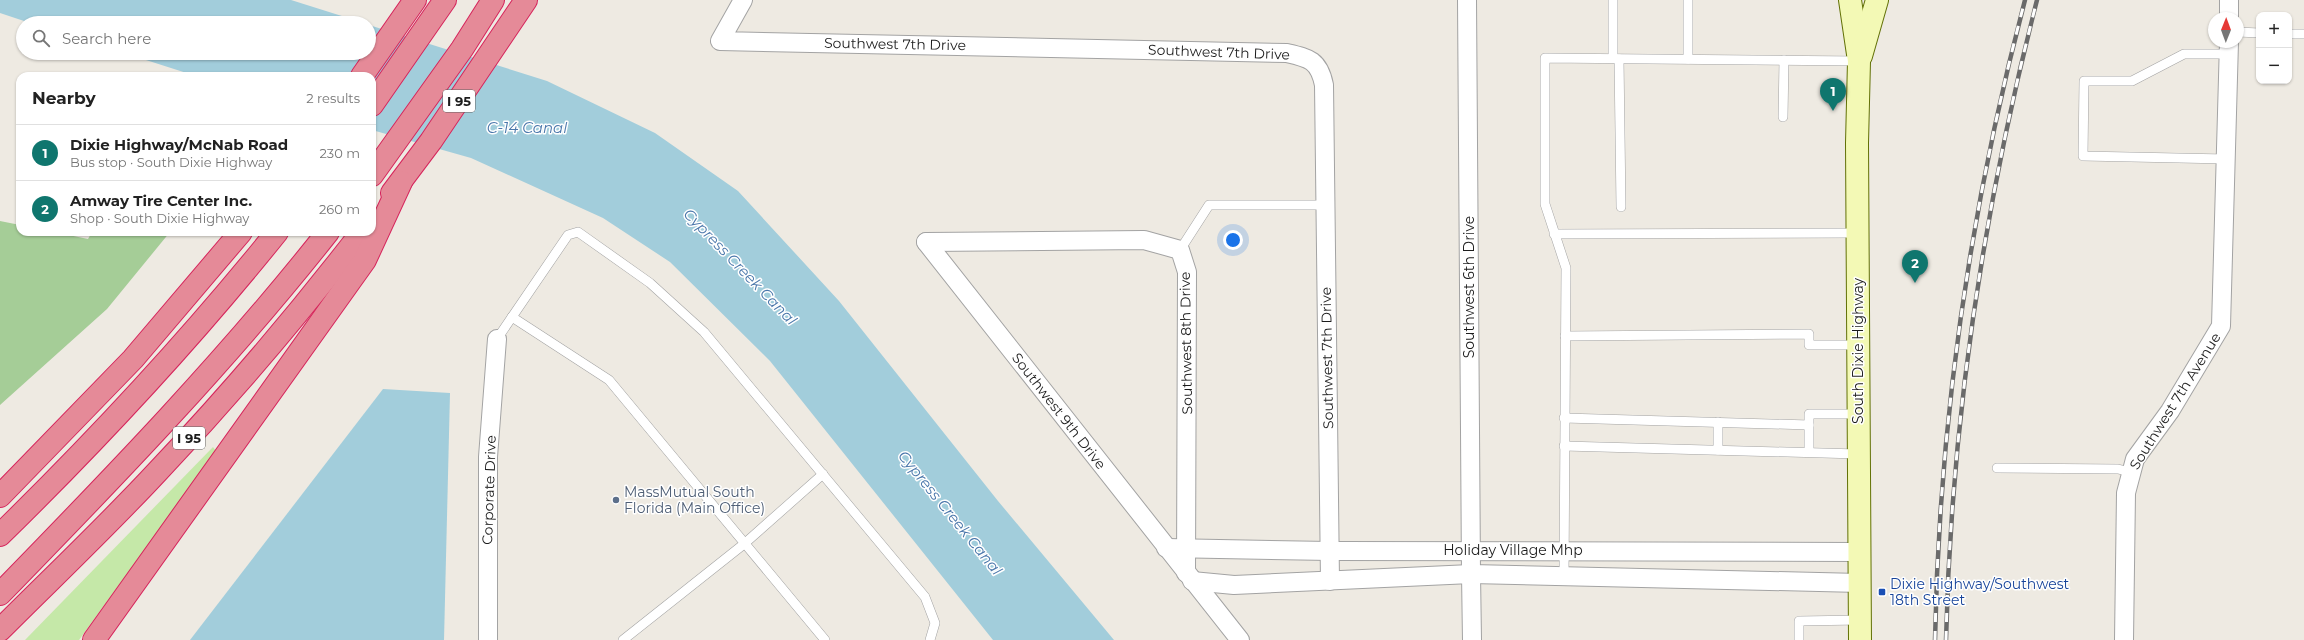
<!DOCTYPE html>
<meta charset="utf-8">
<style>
body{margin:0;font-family:Montserrat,sans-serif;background:#f2f2f2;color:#222}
.controls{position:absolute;right:12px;top:12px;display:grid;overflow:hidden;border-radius:8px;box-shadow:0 1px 3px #0004}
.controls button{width:36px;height:36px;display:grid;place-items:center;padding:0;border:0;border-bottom:1px solid #e0e0e0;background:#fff;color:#222;font:20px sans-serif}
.compass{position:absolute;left:2208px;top:12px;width:36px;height:36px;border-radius:50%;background:#fff;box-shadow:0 1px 3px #0004;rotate:1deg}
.you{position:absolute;left:1233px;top:240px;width:14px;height:14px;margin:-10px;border:3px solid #fff;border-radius:50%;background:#1a73e8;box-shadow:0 0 0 6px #1a73e833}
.badge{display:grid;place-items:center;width:26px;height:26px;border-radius:50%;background:#0f766e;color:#fff;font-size:13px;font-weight:700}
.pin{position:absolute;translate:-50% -33px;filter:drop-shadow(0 1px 2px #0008)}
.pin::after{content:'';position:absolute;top:21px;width:14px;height:12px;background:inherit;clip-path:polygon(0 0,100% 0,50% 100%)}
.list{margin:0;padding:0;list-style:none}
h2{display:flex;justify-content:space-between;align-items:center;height:52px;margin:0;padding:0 16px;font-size:17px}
h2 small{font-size:13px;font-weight:400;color:#767676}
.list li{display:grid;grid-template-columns:26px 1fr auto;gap:12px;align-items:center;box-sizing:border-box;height:56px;padding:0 16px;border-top:1px solid #e0e0e0}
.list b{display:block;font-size:15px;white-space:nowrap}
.list p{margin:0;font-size:13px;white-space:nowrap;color:#767676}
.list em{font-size:13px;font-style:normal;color:#767676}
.icon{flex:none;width:22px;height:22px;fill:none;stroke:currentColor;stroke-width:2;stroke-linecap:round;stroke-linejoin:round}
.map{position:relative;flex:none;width:2304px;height:640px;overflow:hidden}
.search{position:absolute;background:#fff;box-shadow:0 1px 3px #0004;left:16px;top:16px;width:360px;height:44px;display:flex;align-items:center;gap:10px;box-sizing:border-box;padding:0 14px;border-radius:22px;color:#767676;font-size:15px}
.panel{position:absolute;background:#fff;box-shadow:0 1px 3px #0004;left:16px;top:72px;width:360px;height:164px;border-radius:12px}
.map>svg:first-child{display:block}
.grass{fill:#c5e8a8}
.forest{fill:#a5cd97}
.water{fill:#a2cddb}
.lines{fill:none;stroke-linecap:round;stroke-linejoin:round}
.service-casing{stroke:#a3a3a3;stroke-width:10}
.minor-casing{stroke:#a3a3a3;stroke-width:20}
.secondary-casing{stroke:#627106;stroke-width:24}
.motorway-casing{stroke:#d6255c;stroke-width:24}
.service{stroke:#fff;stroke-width:9}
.minor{stroke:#fff;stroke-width:18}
.secondary{stroke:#f3f9b5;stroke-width:22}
.motorway{stroke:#e58a98;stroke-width:22}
.rail-casing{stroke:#6a6a6a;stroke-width:4.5}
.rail{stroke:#fff;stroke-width:3;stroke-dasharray:9;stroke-linecap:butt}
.service-dot{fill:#5c6f8a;stroke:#fff;stroke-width:1.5}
.transit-dot{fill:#1a4fb4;stroke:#fff;stroke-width:1.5}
.labels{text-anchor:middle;stroke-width:3;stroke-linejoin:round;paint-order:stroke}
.shield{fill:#fff;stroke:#606060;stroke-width:1}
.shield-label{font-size:13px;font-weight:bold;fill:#1c1c1c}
.street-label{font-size:14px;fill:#1c1c1c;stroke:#fff}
.service-label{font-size:14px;fill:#4e5e75;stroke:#fff;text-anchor:start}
.transit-label{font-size:14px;fill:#164399;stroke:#fff;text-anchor:start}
.water-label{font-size:15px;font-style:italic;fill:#4a77ab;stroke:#fff}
</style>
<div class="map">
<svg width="2304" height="640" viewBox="0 0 2304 640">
<rect width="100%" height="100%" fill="#eeeae2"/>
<path class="grass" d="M 213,447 L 216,451 L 79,640 L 25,640 Z"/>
<path class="forest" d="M 0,221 L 20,225 L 20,232 L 54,232 L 88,239 L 92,232 L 170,232 L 107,309 L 0,405 Z"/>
<g class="water">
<path d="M 0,0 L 291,0 L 364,23 L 30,23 L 0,13 Z"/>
<path d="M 369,25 L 547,81 L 655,133 L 738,191 L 839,301 L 998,501 L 1114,640 L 993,640 L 770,361 L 670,262 L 603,218 L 471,158 L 372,130 L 372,76 L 196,76 L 124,53 L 369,53 Z"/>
<path d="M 383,389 L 450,393 L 444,640 L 190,640 Z"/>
</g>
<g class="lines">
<defs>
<g id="service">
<path d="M 1613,0 L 1613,58"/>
<path d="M 1688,0 L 1688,59"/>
<path d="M 2238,32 L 2259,33"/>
<path d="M 2289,34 L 2304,34"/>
<path d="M 1619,59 L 1621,207"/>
<path d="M 1783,117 L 1784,60"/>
<path d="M 2226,159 L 2083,156 L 2084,81 L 2132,81 L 2184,54 L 2229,54"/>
<path d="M 1554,234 L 1857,233"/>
<path d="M 1180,250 L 1209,205 L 1324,205"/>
<path d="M 512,317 L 609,380 L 825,640"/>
<path d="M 1565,336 L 1809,334 L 1809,345 L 1857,345"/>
<path d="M 497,339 L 568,235 L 578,232 L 650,283 L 704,332 L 925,597 L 935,623 L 930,640"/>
<path d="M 1564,418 L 1809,425"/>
<path d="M 1564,446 L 1858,454"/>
<path d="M 1718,450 L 1718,422"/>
<path d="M 1809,452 L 1809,414 L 1858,414"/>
<path d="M 1997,468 L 2118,469 L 2130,472"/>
<path d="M 1564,577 L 1566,268 L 1545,204 L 1545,58 L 1859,61"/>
<path d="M 623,640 L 744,544 L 823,474"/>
<path d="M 1799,640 L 1799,621 L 1860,620"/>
</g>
<g id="minor">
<path d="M 743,0 L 720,41 L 1287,53 C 1309,58 1319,60 1324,85 L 1330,581"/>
<path d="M 1467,0 L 1471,574 L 1860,583"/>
<path d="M 2229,0 L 2229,18"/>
<path d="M 926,242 L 1144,240 L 1180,250 L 1187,272 L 1186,573"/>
<path d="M 926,242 L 1240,640"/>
<path d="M 1166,548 L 1330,551 L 1860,552"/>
<path d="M 1192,581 L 1234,585 L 1471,574 L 1472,640"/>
<path d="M 488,640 L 488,457 L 497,339"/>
<path d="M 2124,640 L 2126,493 L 2135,459 L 2170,411 L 2221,326 L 2229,42"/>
</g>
<g id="secondary">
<path d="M 1850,0 L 1859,61 L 1857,143 L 1860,640"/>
<path d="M 1861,56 L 1877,0"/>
</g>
<g id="motorway">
<path d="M 362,76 L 415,0"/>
<path d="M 372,105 L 445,0"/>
<path d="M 372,175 L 462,49 L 493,0"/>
<path d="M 392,193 L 431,141 L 526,0"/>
<path d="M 0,496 L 133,359 L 241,232"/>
<path d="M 0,535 C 98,439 191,339 277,232"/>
<path d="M 0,594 C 114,477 227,360 328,232"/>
<path d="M 0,630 C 53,577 107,526 158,471 C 230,395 298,315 362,232"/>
<path d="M 94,640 L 365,260 L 401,182"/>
</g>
</defs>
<use href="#service" class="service-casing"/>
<use href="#minor" class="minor-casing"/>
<use href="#secondary" class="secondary-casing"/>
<use href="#motorway" class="motorway-casing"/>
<use href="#service" class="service"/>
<use href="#minor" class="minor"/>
<use href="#secondary" class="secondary"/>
<use href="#motorway" class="motorway"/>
<defs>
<g id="rail">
<path d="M 1935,640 C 1939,424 1970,209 2025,0"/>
<path d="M 1946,640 C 1951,423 1983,210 2037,0"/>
</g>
</defs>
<use href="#rail" class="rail-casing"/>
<use href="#rail" class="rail"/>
</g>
<circle class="service-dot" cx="616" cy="500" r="4"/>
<rect class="transit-dot" x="1878" y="588" width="8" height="8" rx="2"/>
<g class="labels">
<g class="shield">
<rect x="443" y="90" width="32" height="22" rx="3"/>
<rect x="173" y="427" width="32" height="22" rx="3"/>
</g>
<g class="shield-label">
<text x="459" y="106">I 95</text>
<text x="189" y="443">I 95</text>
</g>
<g class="street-label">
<text transform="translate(895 44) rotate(1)" y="5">Southwest 7th Drive</text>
<text transform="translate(1219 52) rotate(2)" y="5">Southwest 7th Drive</text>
<text transform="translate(1469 287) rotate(-90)" y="5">Southwest 6th Drive</text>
<text transform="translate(1186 343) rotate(-91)" y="5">Southwest 8th Drive</text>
<text transform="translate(1858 351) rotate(-90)" y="5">South Dixie Highway</text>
<text transform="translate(1327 358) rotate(-91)" y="5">Southwest 7th Drive</text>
<text transform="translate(2175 401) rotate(-58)" y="5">Southwest 7th Avenue</text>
<text transform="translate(1059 411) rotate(52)" y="5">Southwest 9th Drive</text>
<text transform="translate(489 490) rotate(-88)" y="5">Corporate Drive</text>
<text x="1513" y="555">Holiday Village Mhp</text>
</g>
<g class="service-label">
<text x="624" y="497">MassMutual South<tspan x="624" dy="16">Florida (Main Office)</tspan></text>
</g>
<g class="transit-label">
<text x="1890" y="589">Dixie Highway/Southwest<tspan x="1890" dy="16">18th Street</tspan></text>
</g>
<g class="water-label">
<text x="527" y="133">C-14 Canal</text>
<text transform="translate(740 267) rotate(46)" y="5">Cypress Creek Canal</text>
<text transform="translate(950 513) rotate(51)" y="5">Cypress Creek Canal</text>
</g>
</g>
</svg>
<div class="controls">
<button>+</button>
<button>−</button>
</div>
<svg class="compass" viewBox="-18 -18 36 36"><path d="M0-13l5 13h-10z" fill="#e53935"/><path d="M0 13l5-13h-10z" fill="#767676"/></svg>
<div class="you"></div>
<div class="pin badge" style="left:1833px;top:111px">1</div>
<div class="pin badge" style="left:1915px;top:283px">2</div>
<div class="search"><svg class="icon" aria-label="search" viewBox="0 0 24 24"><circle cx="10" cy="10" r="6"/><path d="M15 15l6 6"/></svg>Search here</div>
<section class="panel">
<h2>Nearby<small>2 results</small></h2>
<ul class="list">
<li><span class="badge">1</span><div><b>Dixie Highway/McNab Road</b><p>Bus stop · South Dixie Highway</p></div><em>230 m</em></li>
<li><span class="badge">2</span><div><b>Amway Tire Center Inc.</b><p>Shop · South Dixie Highway</p></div><em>260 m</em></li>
</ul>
</section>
</div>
